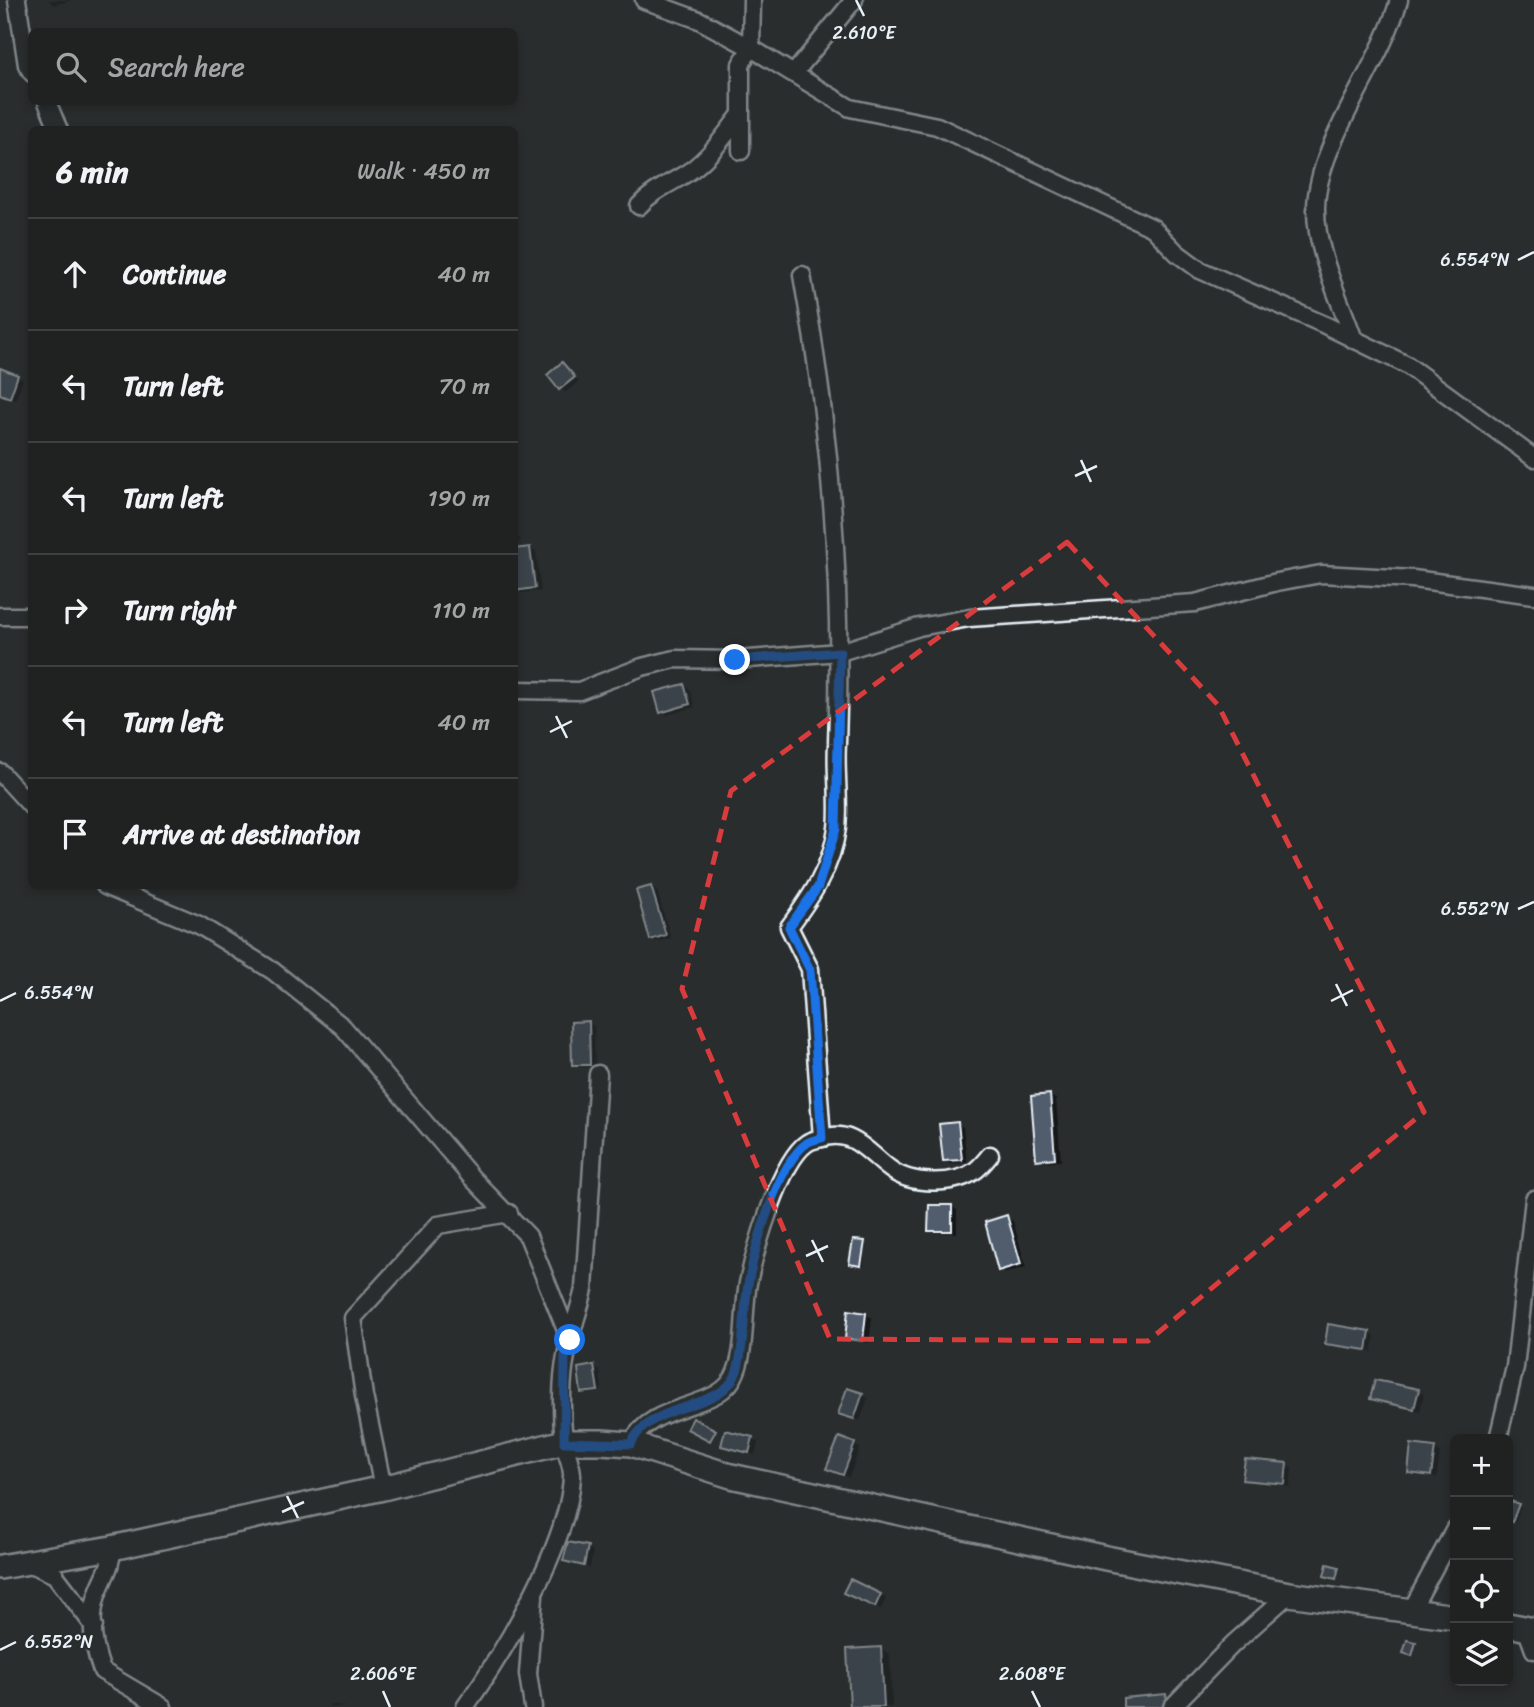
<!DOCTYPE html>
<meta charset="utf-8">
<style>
body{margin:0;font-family:Sriracha,sans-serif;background:#282a2a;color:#f1f3f6}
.controls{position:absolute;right:21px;bottom:21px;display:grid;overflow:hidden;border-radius:10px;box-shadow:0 4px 10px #0003}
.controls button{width:63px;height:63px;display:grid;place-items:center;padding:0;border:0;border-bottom:2px solid #3d3f40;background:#202222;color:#f1f3f6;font:35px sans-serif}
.stop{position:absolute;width:21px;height:21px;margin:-16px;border:5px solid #1a73e8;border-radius:50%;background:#fff}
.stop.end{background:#1a73e8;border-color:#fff;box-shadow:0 2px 7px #0008}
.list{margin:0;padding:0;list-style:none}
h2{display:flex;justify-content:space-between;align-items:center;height:91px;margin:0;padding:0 28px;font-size:30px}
h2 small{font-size:23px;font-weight:400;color:#a2a4a5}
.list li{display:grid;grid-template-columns:46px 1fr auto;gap:21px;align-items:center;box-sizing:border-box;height:112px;padding:0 28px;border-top:2px solid #3d3f40}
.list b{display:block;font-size:26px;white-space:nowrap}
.list em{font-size:23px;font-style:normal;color:#a2a4a5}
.icon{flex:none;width:38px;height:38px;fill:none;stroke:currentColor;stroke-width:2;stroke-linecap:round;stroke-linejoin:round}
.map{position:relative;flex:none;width:1534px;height:1707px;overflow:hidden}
.search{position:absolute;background:#202222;box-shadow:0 4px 10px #0003;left:28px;top:28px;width:490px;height:77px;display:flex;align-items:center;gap:18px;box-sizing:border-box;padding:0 24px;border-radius:10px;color:#a2a4a5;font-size:26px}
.panel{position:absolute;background:#202222;box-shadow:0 4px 10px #0003;left:28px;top:126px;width:490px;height:763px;border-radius:10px}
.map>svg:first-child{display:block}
.shadow{fill:#0007}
.building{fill:#515d6d;stroke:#e8f1f8;stroke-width:2}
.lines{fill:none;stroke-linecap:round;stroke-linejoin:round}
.street-casing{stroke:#e8f1f8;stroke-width:21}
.secondary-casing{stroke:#e8f1f8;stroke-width:28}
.street{stroke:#2a2d2e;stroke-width:16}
.secondary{stroke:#2a2d2e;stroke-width:23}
.route{stroke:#1a73e8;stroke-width:9}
.marked{fill:none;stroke:#d83c3d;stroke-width:5;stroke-dasharray:14 9;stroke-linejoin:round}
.ticks{fill:none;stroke:#e8f1f8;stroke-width:2.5}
.ticks-label{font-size:18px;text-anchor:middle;fill:#e8f1f8;stroke:#2a2d2e;stroke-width:5;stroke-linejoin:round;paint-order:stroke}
</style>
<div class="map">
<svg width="1534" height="1707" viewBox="0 0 1534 1707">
<rect width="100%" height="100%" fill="#2a2d2e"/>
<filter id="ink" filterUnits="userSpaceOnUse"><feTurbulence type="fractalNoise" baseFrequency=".0143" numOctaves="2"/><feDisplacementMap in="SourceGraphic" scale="14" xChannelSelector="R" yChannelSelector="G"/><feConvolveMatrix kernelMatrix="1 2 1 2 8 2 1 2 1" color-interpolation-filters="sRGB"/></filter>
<g filter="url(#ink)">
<g class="shadow">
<path d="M 48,0 L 73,0 L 54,5 Z"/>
<path d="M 562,365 L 579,381 L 566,392 L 560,389 Z"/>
<path d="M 0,370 L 23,379 L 16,399 L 0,394 Z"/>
<path d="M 514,531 L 521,541 L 514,543 Z"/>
<path d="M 530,549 L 536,552 L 541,591 L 522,593 L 516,590 Z"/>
<path d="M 684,686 L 690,689 L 695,707 L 667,715 L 661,712 Z"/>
<path d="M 651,888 L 657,891 L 671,938 L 657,942 L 652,938 Z"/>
<path d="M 588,1023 L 594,1026 L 595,1067 L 579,1067 L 574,1064 Z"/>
<path d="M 1050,1096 L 1056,1099 L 1061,1161 L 1043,1162 L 1037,1159 Z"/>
<path d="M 957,1123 L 963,1127 L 967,1162 L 950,1164 L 944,1160 Z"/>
<path d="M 951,1206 L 957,1210 L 957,1233 L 936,1233 L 930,1230 Z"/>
<path d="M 1007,1217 L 1013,1221 L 1026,1267 L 1006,1273 L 1000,1269 Z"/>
<path d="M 864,1243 L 864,1266 L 853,1265 Z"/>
<path d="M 866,1314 L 872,1318 L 869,1343 L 847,1338 Z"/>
<path d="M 1369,1332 L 1375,1336 L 1372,1352 L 1327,1343 Z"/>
<path d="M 594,1367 L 600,1371 L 602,1389 L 586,1391 L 586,1394 L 583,1392 Z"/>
<path d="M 1418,1391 L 1424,1394 L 1420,1411 L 1372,1399 Z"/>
<path d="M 862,1395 L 868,1398 L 860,1421 L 840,1413 Z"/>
<path d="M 726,1432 L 758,1442 L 755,1455 L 723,1445 Z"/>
<path d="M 840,1439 L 860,1448 L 849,1477 L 834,1472 Z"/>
<path d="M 1434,1449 L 1440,1452 L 1437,1478 L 1410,1472 Z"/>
<path d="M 1287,1465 L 1292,1468 L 1290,1487 L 1244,1479 Z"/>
<path d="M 1509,1502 L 1521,1507 L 1515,1522 L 1508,1519 Z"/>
<path d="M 588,1548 L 593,1551 L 590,1568 L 565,1560 Z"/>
<path d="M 880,1595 L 886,1598 L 881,1609 L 851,1596 Z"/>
<path d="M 880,1649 L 890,1654 L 892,1707 L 852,1707 Z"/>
<path d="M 330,1704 L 342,1706 L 344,1707 L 330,1707 Z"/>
</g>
<g class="building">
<path d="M 562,362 L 575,377 L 559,390 L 547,375 Z"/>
<path d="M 0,368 L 18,375 L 10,398 L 0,394 Z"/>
<path d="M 530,547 L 535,588 L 514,591 L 514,549 Z"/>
<path d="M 684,684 L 690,704 L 660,713 L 654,692 Z"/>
<path d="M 651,886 L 666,935 L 650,940 L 636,890 Z"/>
<path d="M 589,1021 L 590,1065 L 572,1065 L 571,1022 Z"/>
<path d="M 1050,1094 L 1055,1158 L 1036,1160 L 1031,1096 Z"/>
<path d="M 958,1122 L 962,1160 L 943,1161 L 939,1124 Z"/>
<path d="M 929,1205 L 952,1205 L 952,1231 L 928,1231 Z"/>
<path d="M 1007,1215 L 1021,1264 L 998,1271 L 985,1222 Z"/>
<path d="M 853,1240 L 865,1241 L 861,1266 L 849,1264 Z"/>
<path d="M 848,1310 L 866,1313 L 863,1341 L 845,1339 Z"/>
<path d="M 1328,1324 L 1370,1331 L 1367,1350 L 1325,1344 Z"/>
<path d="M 594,1365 L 598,1391 L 581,1393 L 578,1368 Z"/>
<path d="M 1375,1380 L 1419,1389 L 1414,1409 L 1370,1399 Z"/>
<path d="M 847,1388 L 863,1393 L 854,1419 L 838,1414 Z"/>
<path d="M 693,1418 L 716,1430 L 710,1441 L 687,1429 Z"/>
<path d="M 725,1430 L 753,1437 L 749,1453 L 721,1446 Z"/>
<path d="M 839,1437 L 855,1443 L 843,1475 L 826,1469 Z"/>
<path d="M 1411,1444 L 1435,1447 L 1431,1476 L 1408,1473 Z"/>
<path d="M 1245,1459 L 1287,1463 L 1285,1484 L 1242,1480 Z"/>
<path d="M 1508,1500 L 1519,1504 L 1512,1522 L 1508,1520 Z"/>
<path d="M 568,1542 L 588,1546 L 584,1566 L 563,1561 Z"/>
<path d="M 1327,1564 L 1339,1567 L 1336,1579 L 1324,1576 Z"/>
<path d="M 850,1579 L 881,1594 L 875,1607 L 843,1593 Z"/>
<path d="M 1407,1640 L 1416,1642 L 1412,1656 L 1403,1653 Z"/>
<path d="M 881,1647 L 884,1707 L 850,1707 L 847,1649 Z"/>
<path d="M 1166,1694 L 1168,1707 L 1123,1707 L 1123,1698 Z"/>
</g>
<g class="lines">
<defs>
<g id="street">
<path d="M 17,0 L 27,65 L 32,73"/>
<path d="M 644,0 L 699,20 L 751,48 L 850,108 L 937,126 L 1153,228 L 1177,253 L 1200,270 L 1325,325 L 1407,365 L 1534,458"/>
<path d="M 795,72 L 854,0"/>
<path d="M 47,102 L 59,130"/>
<path d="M 741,151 L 741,64 L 751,48 L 752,0"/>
<path d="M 639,206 C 653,190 672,183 690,171 C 710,157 724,136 739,117"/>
<path d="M 802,275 C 831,431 843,585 837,744 C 835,771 840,801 837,828 C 832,867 811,897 789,927 L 810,969 L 822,1138"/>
<path d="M 1354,340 C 1340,299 1315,251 1316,207 C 1318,141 1380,68 1399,0"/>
<path d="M 0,616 L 32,616"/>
<path d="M 514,690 L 579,691 L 642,667 L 675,659 L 735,660 L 840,652 L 919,627 L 969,618 L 1195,603 L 1277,582 L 1321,574 L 1413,579 L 1534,595"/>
<path d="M 0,772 L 32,807"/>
<path d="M 105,886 L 199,925 L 273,971 L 343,1027 L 472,1178 L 528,1236 L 570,1340"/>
<path d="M 1498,1439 L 1515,1367 L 1534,1199"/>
<path d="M 631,1444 C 652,1399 721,1413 736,1372 C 746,1348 743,1310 748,1283 C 755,1250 780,1161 807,1143 C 811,1140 818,1139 822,1138 C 853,1128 868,1153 890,1169 C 910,1185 955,1186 976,1170 C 981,1166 986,1160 990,1155"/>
<path d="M 383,1488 L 364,1396 L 353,1318 L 438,1225 L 509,1213"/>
<path d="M 112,1548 C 112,1568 103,1577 97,1595 C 89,1620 93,1647 102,1671 L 163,1707"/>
<path d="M 29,1563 L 55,1575 L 94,1626"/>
<path d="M 1412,1609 L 1455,1529"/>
<path d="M 1526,1628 L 1534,1650"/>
<path d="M 465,1707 C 503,1654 569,1543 572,1477 C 573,1465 565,1453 564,1441 C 561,1415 561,1381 566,1356 C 570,1333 579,1312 584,1289 L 598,1074"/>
<path d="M 533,1707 L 528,1674 L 534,1596"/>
<path d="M 1172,1707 L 1233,1644 L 1289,1594"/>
</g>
<g id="secondary">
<path d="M 0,1567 L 112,1548 L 383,1488 L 564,1442 L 601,1442 L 631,1444 L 731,1476 L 1106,1558 L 1289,1594 L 1455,1617"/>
<path d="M 1508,1625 L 1534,1630"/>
</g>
</defs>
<use href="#street" class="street-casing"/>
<use href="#secondary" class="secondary-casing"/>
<use href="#street" class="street"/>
<use href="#secondary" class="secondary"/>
</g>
</g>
<g class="lines" filter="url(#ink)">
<path class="route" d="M 570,1340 L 565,1356 L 564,1442 L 631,1444 C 651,1399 724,1413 737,1371 C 745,1344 743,1313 748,1285 C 754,1250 777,1164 807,1143 C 811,1140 818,1139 822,1138 L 810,970 L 789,927 L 818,887 L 836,829 L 840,652 L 735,660"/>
</g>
<path d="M0 0H1534V1707H0ZM 1067,542 L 1218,705 L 1424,1112 L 1148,1341 L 830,1339 L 682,989 L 731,791 Z" fill="#2a2d2e" fill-opacity=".55" fill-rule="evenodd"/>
<path class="marked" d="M 1067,542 L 1218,705 L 1424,1112 L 1148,1341 L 830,1339 L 682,989 L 731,791 Z"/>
<path class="ticks" d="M 856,0 L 864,16M 1518,260 L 1534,252M 1081,460 L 1091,482M 1075,476 L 1097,466M 556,716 L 567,738M 550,732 L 572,721M 1518,909 L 1534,902M 1336,984 L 1347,1006M 0,1001 L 16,993M 1331,1001 L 1353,990M 812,1240 L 823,1262M 806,1256 L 828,1246M 287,1496 L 298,1518M 282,1512 L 304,1502M 0,1650 L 16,1642M 383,1691 L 390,1707M 1032,1691 L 1040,1707"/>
<g class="ticks-label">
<text x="864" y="39">2.610°E</text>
<text x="1475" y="266">6.554°N</text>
<text x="1475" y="915">6.552°N</text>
<text x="59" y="999">6.554°N</text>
<text x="59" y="1648">6.552°N</text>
<text x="383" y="1680">2.606°E</text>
<text x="1032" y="1680">2.608°E</text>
</g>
</svg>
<div class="controls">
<button>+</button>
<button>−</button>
<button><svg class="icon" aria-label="locate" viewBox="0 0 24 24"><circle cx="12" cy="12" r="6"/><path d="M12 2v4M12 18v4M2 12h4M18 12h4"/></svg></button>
<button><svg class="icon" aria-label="layers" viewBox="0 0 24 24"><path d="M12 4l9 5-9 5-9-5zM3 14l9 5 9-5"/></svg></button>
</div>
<div class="stop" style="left:570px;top:1340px"></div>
<div class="stop end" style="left:735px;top:660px"></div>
<div class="search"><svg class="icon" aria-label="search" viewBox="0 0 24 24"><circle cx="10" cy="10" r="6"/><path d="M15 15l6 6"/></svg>Search here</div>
<section class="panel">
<h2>6 min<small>Walk · 450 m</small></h2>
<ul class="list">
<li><svg class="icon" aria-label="ahead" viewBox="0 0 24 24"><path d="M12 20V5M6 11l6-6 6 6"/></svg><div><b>Continue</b></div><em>40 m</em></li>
<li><svg class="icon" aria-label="left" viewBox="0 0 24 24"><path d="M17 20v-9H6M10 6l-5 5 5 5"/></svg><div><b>Turn left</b></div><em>70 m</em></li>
<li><svg class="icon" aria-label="left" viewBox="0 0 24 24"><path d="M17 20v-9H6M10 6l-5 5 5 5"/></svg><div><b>Turn left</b></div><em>190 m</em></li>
<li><svg class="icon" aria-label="right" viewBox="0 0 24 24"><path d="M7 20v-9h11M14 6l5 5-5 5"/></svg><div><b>Turn right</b></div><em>110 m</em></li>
<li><svg class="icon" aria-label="left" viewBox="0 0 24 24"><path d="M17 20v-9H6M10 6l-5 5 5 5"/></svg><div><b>Turn left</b></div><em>40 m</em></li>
<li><svg class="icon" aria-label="arrive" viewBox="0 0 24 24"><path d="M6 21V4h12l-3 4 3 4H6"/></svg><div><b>Arrive at destination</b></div></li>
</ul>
</section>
</div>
